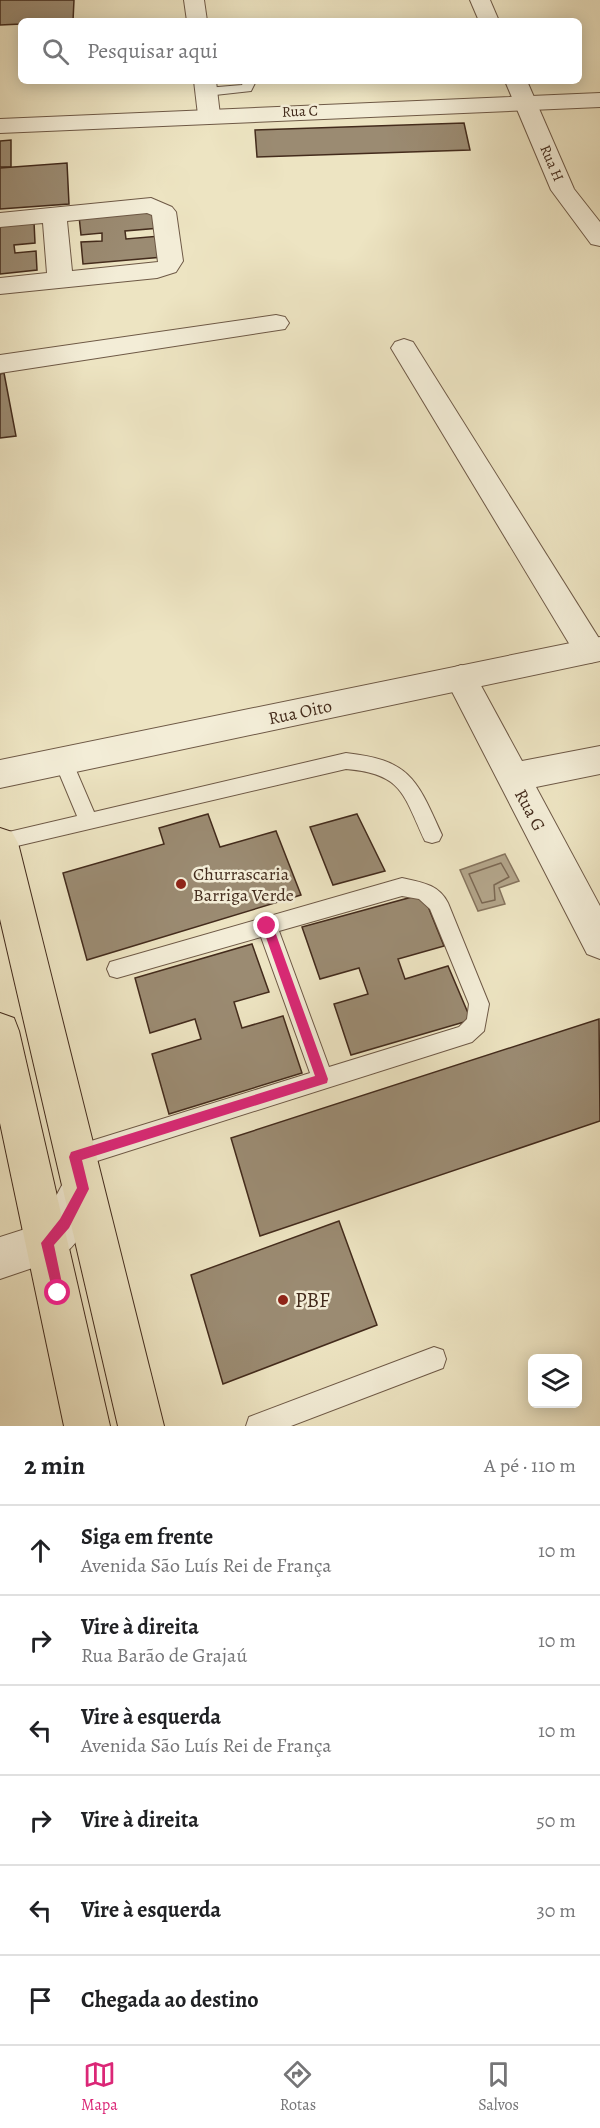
<!DOCTYPE html>
<html lang="pt">
<meta charset="utf-8">
<style>
body{margin:0;font-family:Alegreya,serif;background:#f2f2f2;color:#202124}
.controls{position:absolute;right:18px;bottom:18px;display:grid;overflow:hidden;border-radius:9px;box-shadow:0 3px 15px #0003}
.controls button{width:54px;height:54px;display:grid;place-items:center;padding:0;border:0;border-bottom:2px solid #e0e0e0;background:#fff;color:#202124;font:30px sans-serif}
.stop{position:absolute;width:18px;height:18px;margin:-14px;border:4px solid #db2777;border-radius:50%;background:#fff}
.stop.end{background:#db2777;border-color:#fff;box-shadow:0 2px 6px #0008}
.list{margin:0;padding:0;list-style:none}
h2{display:flex;justify-content:space-between;align-items:center;height:78px;margin:0;padding:0 24px;font-size:26px}
h2 small{font-size:20px;font-weight:400;color:#757577}
.list li{display:grid;grid-template-columns:39px 1fr auto;gap:18px;align-items:center;box-sizing:border-box;height:90px;padding:0 24px;border-top:2px solid #e0e0e0}
.list b{display:block;font-size:22px;white-space:nowrap}
.list p{margin:0;font-size:20px;white-space:nowrap;color:#757577}
.list em{font-size:20px;font-style:normal;color:#757577}
.icon{flex:none;width:33px;height:33px;fill:none;stroke:currentColor;stroke-width:2;stroke-linecap:round;stroke-linejoin:round}
.map{position:relative;flex:none;width:600px;height:1426px;overflow:hidden}
.search{position:absolute;background:#fff;box-shadow:0 3px 15px #0003;left:18px;right:18px;top:18px;height:66px;display:flex;align-items:center;gap:15px;box-sizing:border-box;padding:0 21px;border-radius:9px;color:#757577;font-size:22px}
.sheet{height:618px;background:#fff}
nav{display:flex;justify-content:space-around;align-items:center;box-sizing:border-box;height:84px;border-top:2px solid #e0e0e0;background:#fff;font-size:16px;color:#757577}
nav a{display:grid;justify-items:center;gap:3px}
nav .on{color:#db2777}
.map>svg:first-child{display:block}
.water{fill:#b3a58a;stroke:#86745e;stroke-width:1.5}
.lines{fill:none;stroke-linecap:round;stroke-linejoin:round}
.shore{stroke:#7b6853;stroke-width:1.5}
.building{fill:#9b8b72;stroke:#432b1c;stroke-width:1.5}
.service-casing{stroke:#6e5946;stroke-width:2}
.minor-casing{stroke:#6e5946;stroke-width:2}
.tertiary-casing{stroke:#6e5946;stroke-width:2}
.primary-casing{stroke:#432b1c;stroke-width:2}
.service{fill:#f3edd7;fill-rule:evenodd}
.minor{fill:#f3edd7;fill-rule:evenodd}
.tertiary{fill:#f3edd7;fill-rule:evenodd}
.primary{fill:#ede4c2;fill-rule:evenodd}
.route{fill:#db2777}
.poi-dot{fill:#8f2418;stroke:#f3edd7;stroke-width:2}
.labels{text-anchor:middle;stroke-width:5;stroke-linejoin:round;paint-order:stroke}
.far-street-label{font-size:15px;fill:#432b1c;stroke:#f3edd7}
.street-label{font-size:18px;fill:#432b1c;stroke:#f3edd7}
.poi-label{font-size:18px;fill:#432b1c;stroke:#f3edd7;text-anchor:start}
.near-poi-label{font-size:21px;fill:#432b1c;stroke:#f3edd7;text-anchor:start}
</style>
<div class="map">
<svg width="600" height="1426" viewBox="0 0 600 1426">
<rect width="100%" height="100%" fill="#ede4c2"/>
<filter id="stains"><feTurbulence type="fractalNoise" baseFrequency=".00333" numOctaves="4"/><feColorMatrix values="0 0 0 0 .2 0 0 0 0 .09 0 0 0 0 .02 0 0 0 .5 -.17"/></filter>
<radialGradient id="worn" r=".72"><stop offset=".6" stop-color="#630" stop-opacity="0"/><stop offset="1" stop-color="#630" stop-opacity=".3"/></radialGradient>
<path class="water" d="M 505,854 L 519,881 L 499,888 L 505,904 L 478,911 L 460,870 Z"/>
<g class="lines">
<path class="shore" d="M 501,863 L 509,877 L 494,885 L 495,900 L 482,903 L 469,874 Z"/>
</g>
<g class="building">
<path d="M 0,0 L 74,0 L 73,21 L 21,21 L 21,24 L 0,25 Z"/>
<path d="M 464,123 L 470,150 L 257,157 L 255,130 Z"/>
<path d="M 11,140 L 11,167 L 0,167 L 0,141 Z"/>
<path d="M 67,163 L 69,204 L 0,209 L 0,168 Z"/>
<path d="M 157,209 L 160,228 L 125,231 L 126,239 L 160,236 L 163,257 L 83,264 L 81,242 L 102,241 L 102,233 L 81,235 L 79,216 Z"/>
<path d="M 34,222 L 35,243 L 14,245 L 15,253 L 36,251 L 37,270 L 0,274 L 0,225 Z"/>
<path d="M 4,373 L 16,436 L 0,438 L 0,374 Z"/>
<path d="M 208,814 L 220,847 L 276,831 L 301,895 L 87,960 L 63,873 L 164,844 L 159,828 Z"/>
<path d="M 357,814 L 385,871 L 333,885 L 310,827 Z"/>
<path d="M 423,894 L 444,946 L 398,959 L 405,979 L 448,966 L 471,1020 L 351,1055 L 334,1004 L 368,994 L 359,968 L 320,979 L 302,927 Z"/>
<path d="M 252,944 L 269,992 L 234,1002 L 242,1028 L 283,1016 L 302,1073 L 169,1114 L 152,1054 L 201,1039 L 195,1019 L 150,1033 L 135,978 Z"/>
<path d="M 599,1019 L 600,1121 L 260,1236 L 231,1138 Z"/>
<path d="M 339,1221 L 377,1325 L 223,1384 L 191,1275 Z"/>
</g>
<g class="lines">
<defs>
<g id="service">
<path d="M 244,81 L 256,81 L 251,91 L 206,96 L 200,92 L 206,88 L 242,85 Z"/>
<path d="M 63,753 L 70,756 L 94,812 L 346,753 C 411,760 417,780 442,835 L 439,841 L 432,843 L 425,841 C 403,794 403,774 346,769 L 0,850 L 0,834 L 77,816 L 54,761 L 56,756 Z"/>
<path d="M 402,878 C 420,882 439,884 448,903 L 489,1004 L 484,1031 L 472,1042 L 75,1168 L 67,1165 L 64,1157 L 67,1149 L 75,1146 L 310,1073 L 261,937 L 117,978 L 110,976 L 107,969 L 110,962 ZM 402,896 L 419,899 L 430,909 L 469,1004 L 467,1019 L 459,1027 L 329,1067 L 279,931 Z"/>
<path d="M 434,1347 L 443,1350 L 446,1359 L 443,1368 L 291,1426 L 246,1426 L 249,1417 Z"/>
</g>
<g id="minor">
<path d="M 184,0 L 204,0 L 207,21 L 187,21 Z"/>
<path d="M 470,0 L 490,0 L 499,21 L 479,21 Z"/>
<path d="M 194,81 L 216,81 L 220,115 L 217,120 L 201,120 L 198,115 Z"/>
<path d="M 505,81 L 527,81 L 574,189 L 600,222 L 600,246 L 591,244 L 551,190 Z"/>
<path d="M 151,198 L 172,207 L 176,212 L 183,261 L 176,272 L 157,278 L 0,294 L 0,278 L 47,273 L 43,223 L 0,227 L 0,213 ZM 147,213 L 152,215 L 158,262 L 72,271 L 67,221 Z"/>
<path d="M 276,315 L 285,317 L 289,323 L 285,329 L 0,373 L 0,355 Z"/>
<path d="M 404,339 L 413,342 L 600,640 L 600,660 L 590,663 L 579,660 L 391,348 L 395,342 Z"/>
<path d="M 461,665 L 472,669 L 522,761 L 600,746 L 600,774 L 536,787 L 600,906 L 600,959 L 587,954 L 445,678 L 450,669 Z"/>
<path d="M 83,1168 L 98,1174 L 104,1189 C 92,1218 78,1252 47,1264 L 32,1258 L 26,1243 L 32,1228 L 49,1209 L 68,1174 Z"/>
</g>
<g id="tertiary">
<path d="M 600,93 L 600,107 L 0,133 L 0,119 Z"/>
<path d="M 600,637 L 600,661 L 0,788 L 0,760 Z"/>
<path d="M 47,1222 L 62,1228 L 68,1243 L 62,1258 L 0,1279 L 0,1237 Z"/>
</g>
<g id="primary">
<path d="M 0,828 L 12,832 L 18,843 L 164,1426 L 118,1426 L 0,919 Z"/>
<path d="M 0,1013 L 14,1018 L 19,1031 L 110,1426 L 64,1426 L 0,1123 Z"/>
</g>
</defs>
<use href="#service" class="service-casing"/>
<use href="#minor" class="minor-casing"/>
<use href="#tertiary" class="tertiary-casing"/>
<use href="#primary" class="primary-casing"/>
<use href="#service" class="service"/>
<use href="#minor" class="minor"/>
<use href="#tertiary" class="tertiary"/>
<use href="#primary" class="primary"/>
</g>
<path class="route" d="M 267,921 L 273,926 L 328,1079 L 327,1083 L 82,1160 L 89,1189 L 69,1228 L 54,1245 L 64,1293 L 58,1299 L 54,1297 L 41,1243 L 60,1219 L 77,1188 L 69,1157 L 71,1152 L 315,1076 L 262,926 Z"/>
<g class="poi-dot">
<circle cx="181" cy="884" r="6"/>
<circle cx="283" cy="1300" r="6"/>
</g>
<g class="labels">
<g class="far-street-label">
<text transform="translate(300 111) rotate(-2)" y="5">Rua C</text>
<text transform="translate(552 163) rotate(67)" y="5">Rua H</text>
</g>
<g class="street-label">
<text transform="translate(300 712) rotate(-12)" y="6">Rua Oito</text>
<text transform="translate(530 810) rotate(62)" y="6">Rua G</text>
</g>
<g class="poi-label">
<text x="193" y="880">Churrascaria<tspan x="193" dy="21">Barriga Verde</tspan></text>
</g>
<g class="near-poi-label">
<text x="295" y="1307">PBF</text>
</g>
</g>
<rect width="100%" height="100%" filter="url(#stains)"/>
<rect width="100%" height="100%" fill="url(#worn)"/>
</svg>
<div class="controls">
<button><svg class="icon" aria-label="layers" viewBox="0 0 24 24"><path d="M12 4l9 5-9 5-9-5zM3 14l9 5 9-5"/></svg></button>
</div>
<div class="stop" style="left:58px;top:1293px"></div>
<div class="stop end" style="left:267px;top:926px"></div>
<div class="search"><svg class="icon" aria-label="search" viewBox="0 0 24 24"><circle cx="10" cy="10" r="6"/><path d="M15 15l6 6"/></svg>Pesquisar aqui</div>
</div>
<section class="sheet">
<h2>2 min<small>A pé · 110 m</small></h2>
<ul class="list">
<li><svg class="icon" aria-label="ahead" viewBox="0 0 24 24"><path d="M12 20V5M6 11l6-6 6 6"/></svg><div><b>Siga em frente</b><p>Avenida São Luís Rei de França</p></div><em>10 m</em></li>
<li><svg class="icon" aria-label="right" viewBox="0 0 24 24"><path d="M7 20v-9h11M14 6l5 5-5 5"/></svg><div><b>Vire à direita</b><p>Rua Barão de Grajaú</p></div><em>10 m</em></li>
<li><svg class="icon" aria-label="left" viewBox="0 0 24 24"><path d="M17 20v-9H6M10 6l-5 5 5 5"/></svg><div><b>Vire à esquerda</b><p>Avenida São Luís Rei de França</p></div><em>10 m</em></li>
<li><svg class="icon" aria-label="right" viewBox="0 0 24 24"><path d="M7 20v-9h11M14 6l5 5-5 5"/></svg><div><b>Vire à direita</b></div><em>50 m</em></li>
<li><svg class="icon" aria-label="left" viewBox="0 0 24 24"><path d="M17 20v-9H6M10 6l-5 5 5 5"/></svg><div><b>Vire à esquerda</b></div><em>30 m</em></li>
<li><svg class="icon" aria-label="arrive" viewBox="0 0 24 24"><path d="M6 21V4h12l-3 4 3 4H6"/></svg><div><b>Chegada ao destino</b></div></li>
</ul>
</section>
<nav>
<a class="on"><svg class="icon" aria-label="map" viewBox="0 0 24 24"><path d="M3 6l6-2 6 2 6-2v14l-6 2-6-2-6 2zM9 4v14M15 6v14"/></svg>Mapa</a>
<a><svg class="icon" aria-label="directions" viewBox="0 0 24 24"><path d="M12 3l9 9-9 9-9-9zM9 14v-3h6M13 9l2 2-2 2"/></svg>Rotas</a>
<a><svg class="icon" aria-label="saved" viewBox="0 0 24 24"><path d="M7 4h10v16l-5-4-5 4z"/></svg>Salvos</a>
</nav>
